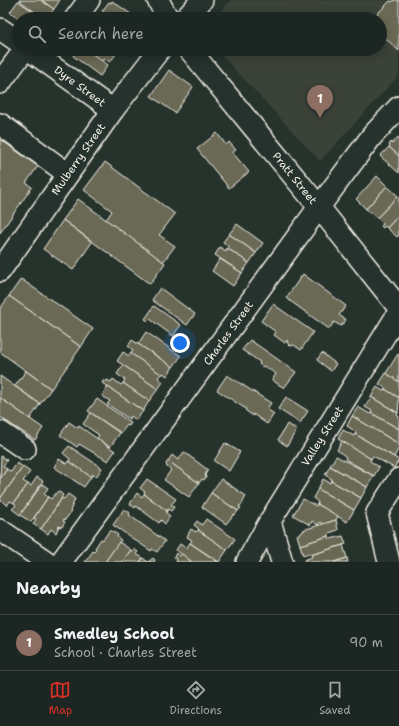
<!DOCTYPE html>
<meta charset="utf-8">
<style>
body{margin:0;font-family:"Shantell Sans",sans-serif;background:#29322f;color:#f1f3f6}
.you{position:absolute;left:180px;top:343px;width:14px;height:14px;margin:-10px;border:3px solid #fff;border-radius:50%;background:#1a73e8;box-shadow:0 0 0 6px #1a73e833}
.badge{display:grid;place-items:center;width:26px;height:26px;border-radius:50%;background:#d93025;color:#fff;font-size:13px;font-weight:700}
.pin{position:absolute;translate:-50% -33px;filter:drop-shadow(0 1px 2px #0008)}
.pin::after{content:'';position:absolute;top:21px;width:14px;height:12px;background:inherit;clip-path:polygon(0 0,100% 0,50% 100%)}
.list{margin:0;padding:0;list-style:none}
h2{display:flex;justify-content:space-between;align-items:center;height:52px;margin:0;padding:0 16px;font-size:17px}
h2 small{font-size:13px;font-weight:400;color:#a0a5a5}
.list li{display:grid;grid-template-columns:26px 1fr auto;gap:12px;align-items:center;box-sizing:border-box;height:56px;padding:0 16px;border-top:1px solid #3a4340}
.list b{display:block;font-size:15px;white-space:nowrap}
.list p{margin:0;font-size:13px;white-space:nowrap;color:#a0a5a5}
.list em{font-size:13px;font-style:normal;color:#a0a5a5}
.icon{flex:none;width:22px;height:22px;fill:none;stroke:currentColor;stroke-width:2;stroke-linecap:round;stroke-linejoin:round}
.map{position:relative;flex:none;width:399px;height:562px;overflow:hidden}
.search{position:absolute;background:#1c2622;box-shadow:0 2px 10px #0003;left:12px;right:12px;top:12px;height:44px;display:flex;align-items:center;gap:10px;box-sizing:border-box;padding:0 14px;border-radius:22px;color:#a0a5a5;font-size:15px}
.sheet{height:108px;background:#1c2622}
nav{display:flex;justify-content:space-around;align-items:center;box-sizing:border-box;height:56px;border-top:1px solid #3a4340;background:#1c2622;font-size:11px;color:#a0a5a5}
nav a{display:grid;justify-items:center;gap:2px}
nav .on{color:#d93025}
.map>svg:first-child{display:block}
.built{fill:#3b4339}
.building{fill:#6b6954;stroke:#f4f1e8}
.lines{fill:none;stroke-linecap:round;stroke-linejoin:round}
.minor-casing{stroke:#f4f1e8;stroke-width:24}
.minor{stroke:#26332d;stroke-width:21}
.labels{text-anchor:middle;stroke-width:3;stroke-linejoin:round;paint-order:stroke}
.street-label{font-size:11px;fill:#f4f1e8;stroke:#26332d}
</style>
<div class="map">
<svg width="399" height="562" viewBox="0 0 399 562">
<rect width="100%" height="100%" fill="#26332d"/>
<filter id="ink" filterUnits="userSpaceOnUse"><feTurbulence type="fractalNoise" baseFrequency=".025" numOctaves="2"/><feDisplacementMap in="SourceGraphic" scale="8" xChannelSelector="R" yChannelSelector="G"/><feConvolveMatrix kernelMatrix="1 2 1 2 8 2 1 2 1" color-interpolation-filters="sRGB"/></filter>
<g filter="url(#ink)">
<path class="built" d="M 231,0 L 399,0 L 399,75 L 320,161 L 216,49 L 380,49 L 380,19 L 213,19 Z"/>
<g class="building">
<path d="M 19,0 L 41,0 L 54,9 L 48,17 L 51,19 L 44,19 Z"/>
<path d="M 41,0 L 60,0 L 54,9 Z"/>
<path d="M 394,0 L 399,0 L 399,51 L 380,33 L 380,19 L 372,19 L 390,1 L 392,2 Z"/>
<path d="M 18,1 L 44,19 L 20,19 L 10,12 Z"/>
<path d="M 112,1 L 138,19 L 113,19 L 102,11 L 109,2 L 111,3 Z"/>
<path d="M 104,13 L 113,19 L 100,19 Z"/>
<path d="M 78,49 L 86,49 L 108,65 L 100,76 L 73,56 Z"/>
<path d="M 86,49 L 109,49 L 116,54 L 110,62 L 104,58 L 102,61 Z"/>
<path d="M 109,49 L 120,49 L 116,54 Z"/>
<path d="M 169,70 L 193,87 L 175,113 L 151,96 Z"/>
<path d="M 217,133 L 226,145 L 229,142 L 236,150 L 232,152 L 249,172 L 229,188 L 197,149 Z"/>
<path d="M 398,137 L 399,139 L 399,156 L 389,147 L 390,146 L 389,145 L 391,142 L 392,144 Z"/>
<path d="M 0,139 L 38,166 L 26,183 L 32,187 L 0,233 Z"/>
<path d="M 389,147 L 399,156 L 399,173 L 380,156 Z"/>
<path d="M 105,162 L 175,214 L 159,235 L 175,246 L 163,262 L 106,220 L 112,211 L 84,190 Z"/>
<path d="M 377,176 L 387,186 L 366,209 L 356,199 Z"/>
<path d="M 387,186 L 398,196 L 377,218 L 366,209 Z"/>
<path d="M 398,196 L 399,197 L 399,215 L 387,228 L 385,226 L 383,228 L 381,226 L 383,224 L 377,218 Z"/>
<path d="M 78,199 L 165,263 L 150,284 L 63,220 Z"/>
<path d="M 399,215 L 399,235 L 397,237 L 387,228 Z"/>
<path d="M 63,220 L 92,242 L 73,270 L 43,249 Z"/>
<path d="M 237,224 L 263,243 L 256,253 L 229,234 Z"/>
<path d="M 229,234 L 256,253 L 249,263 L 227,248 L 229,247 L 223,242 Z"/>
<path d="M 220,247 L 226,251 L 227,248 L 249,263 L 242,273 L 215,255 Z"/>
<path d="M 220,259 L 242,273 L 233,286 L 212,271 Z"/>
<path d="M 303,274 L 346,306 L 339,315 L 346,320 L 341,326 L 334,322 L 329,329 L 286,298 Z"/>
<path d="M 21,279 L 93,329 L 81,347 L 9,296 Z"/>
<path d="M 160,288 L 195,314 L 187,325 L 152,300 Z"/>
<path d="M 9,296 L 81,347 L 51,389 L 0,352 L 0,309 Z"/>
<path d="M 273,304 L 313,332 L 301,350 L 294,345 L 290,346 L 288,344 L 287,340 L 285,343 L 274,335 L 276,332 L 261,321 Z"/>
<path d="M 154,306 L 181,325 L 173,336 L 150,319 L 148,321 L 145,319 Z"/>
<path d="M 146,332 L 181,356 L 173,367 L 138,344 Z"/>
<path d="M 132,340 L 173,367 L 167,376 L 163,373 L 162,375 L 130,353 L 133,350 L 128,346 Z"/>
<path d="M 250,340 L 296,372 L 284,388 L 272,380 L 276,374 L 264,366 L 263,367 L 259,364 L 260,362 L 242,350 Z"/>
<path d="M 123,352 L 129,356 L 130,353 L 161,374 L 158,378 L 163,382 L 158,389 L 117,361 Z"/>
<path d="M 322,353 L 336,364 L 331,371 L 317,360 Z"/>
<path d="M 398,354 L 399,355 L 399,382 L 386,373 Z"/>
<path d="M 123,365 L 158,389 L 149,401 L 123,383 L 125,380 L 117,374 Z"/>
<path d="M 26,371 L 51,389 L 40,404 L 15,386 Z"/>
<path d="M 386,373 L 399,382 L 399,398 L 385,389 L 385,388 L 379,384 Z"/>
<path d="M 227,375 L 271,403 L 267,409 L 274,414 L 267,424 L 253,414 L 253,416 L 245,410 L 246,409 L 217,390 Z"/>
<path d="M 0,376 L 40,404 L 30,419 L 0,398 Z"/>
<path d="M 113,379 L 121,385 L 123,383 L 149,401 L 143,411 L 102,383 L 104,380 L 106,382 L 107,380 L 111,382 Z"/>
<path d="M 108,387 L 143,411 L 136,420 L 131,416 L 129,419 L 107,404 L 110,401 L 102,396 Z"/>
<path d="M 377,387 L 383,391 L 385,389 L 399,398 L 398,413 L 371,397 Z"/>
<path d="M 286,397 L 308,411 L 300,423 L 278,409 Z"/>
<path d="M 371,397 L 398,413 L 397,415 L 399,417 L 399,429 L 371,413 L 372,411 L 365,407 Z"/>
<path d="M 0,398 L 43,428 L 35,440 L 0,417 Z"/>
<path d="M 97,399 L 131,423 L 129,426 L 127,425 L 121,433 L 88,411 Z"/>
<path d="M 358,407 L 370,414 L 371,413 L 399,429 L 399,444 L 352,416 Z"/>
<path d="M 91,413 L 120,433 L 110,447 L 97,439 L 99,435 L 83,424 Z"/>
<path d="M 352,416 L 399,444 L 399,448 L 394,457 L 355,434 L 356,432 L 347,426 Z"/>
<path d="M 69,422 L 78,428 L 79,426 L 115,451 L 108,461 L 79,444 L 77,447 L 60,435 Z"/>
<path d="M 287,424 L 297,429 L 287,446 L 278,440 Z"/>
<path d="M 343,430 L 354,436 L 355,434 L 399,460 L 394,468 L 373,456 L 371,459 L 338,439 Z"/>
<path d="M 342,441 L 371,459 L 370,461 L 379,467 L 374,476 L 345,459 L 346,457 L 337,450 Z"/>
<path d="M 225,443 L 240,452 L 229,471 L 214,461 Z"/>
<path d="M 69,446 L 102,468 L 96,477 L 92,474 L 91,477 L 69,461 L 70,459 L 63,453 Z"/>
<path d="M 184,452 L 208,470 L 205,475 L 206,477 L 204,480 L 202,479 L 199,483 L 168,461 L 172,455 L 178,460 Z"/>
<path d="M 1,456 L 7,460 L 3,466 L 7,469 L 0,479 Z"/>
<path d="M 336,456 L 374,476 L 367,487 L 330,466 Z"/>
<path d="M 59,459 L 67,464 L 69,461 L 91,477 L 84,487 L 54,467 Z"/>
<path d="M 168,461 L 199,483 L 189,497 L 164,480 L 171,470 L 167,467 L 166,464 Z"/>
<path d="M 17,463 L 23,467 L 0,499 L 0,479 L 7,469 L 11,472 Z"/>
<path d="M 330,466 L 367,487 L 361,498 L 331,481 L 332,479 L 325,475 Z"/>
<path d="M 23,467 L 30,472 L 23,481 L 28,484 L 14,503 L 10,501 L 7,506 L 0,499 Z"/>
<path d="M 37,477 L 43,481 L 20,515 L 12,509 L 16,505 L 14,503 L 28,484 L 31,486 Z"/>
<path d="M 147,479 L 176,499 L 171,505 L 174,507 L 171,511 L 168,509 L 167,511 L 144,494 L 145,492 L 140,488 Z"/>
<path d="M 221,479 L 246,496 L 241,506 L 240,505 L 239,507 L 241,508 L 238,511 L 211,493 Z"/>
<path d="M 323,479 L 330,483 L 331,481 L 361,498 L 354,510 L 318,489 Z"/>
<path d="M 42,484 L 48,488 L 44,494 L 48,497 L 31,522 L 20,515 Z"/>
<path d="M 318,489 L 354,510 L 347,522 L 317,504 L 318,502 L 313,498 Z"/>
<path d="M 58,491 L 63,495 L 61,498 L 62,498 L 41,529 L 33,524 L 36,519 L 34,518 L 48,497 L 51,499 Z"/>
<path d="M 137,493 L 142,497 L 144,494 L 167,511 L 166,513 L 170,516 L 165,524 L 161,520 L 159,523 L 136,506 L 135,508 L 130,504 Z"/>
<path d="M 211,493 L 238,511 L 235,515 L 234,514 L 226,524 L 202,507 Z"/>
<path d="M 68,494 L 75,499 L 70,511 L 71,512 L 65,520 L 64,519 L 63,521 L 65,522 L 62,527 L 59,526 L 56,533 L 51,529 L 48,534 L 41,529 L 62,498 L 64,499 Z"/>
<path d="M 303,499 L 316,506 L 317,504 L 338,516 L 336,520 L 324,524 L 320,522 L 318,525 L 312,521 L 310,525 L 293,515 Z"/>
<path d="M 124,509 L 130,513 L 129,515 L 165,541 L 157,552 L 152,549 L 151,551 L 113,525 Z"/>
<path d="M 206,519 L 235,539 L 227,550 L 198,530 L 199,529 L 194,525 L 197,521 L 202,525 Z"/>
<path d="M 336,520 L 338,530 L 329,533 L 329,536 L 300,545 L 297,535 L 304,531 L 303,530 Z"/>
<path d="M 191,529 L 196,532 L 198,530 L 227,550 L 219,562 L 190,543 L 192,540 L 187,537 Z"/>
<path d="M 109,531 L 112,531 L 118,535 L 117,537 L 121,540 L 105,562 L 85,562 L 93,551 L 94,552 L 96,549 L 95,548 L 101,539 L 103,540 Z"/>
<path d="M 329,536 L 330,539 L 343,536 L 346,544 L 311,555 L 310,553 L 303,555 L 300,545 Z"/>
<path d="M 119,542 L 131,550 L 122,562 L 105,562 Z"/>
<path d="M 190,543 L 218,562 L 192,562 L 176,550 L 180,544 L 186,548 Z"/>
<path d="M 343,545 L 347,558 L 334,562 L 305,562 L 304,560 L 312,557 L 311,555 Z"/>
<path d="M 134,549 L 138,552 L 136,554 L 143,558 L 140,562 L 122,562 L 131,550 L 133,552 Z"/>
<path d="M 176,553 L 180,556 L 182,554 L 192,562 L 176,562 L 177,560 L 174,557 Z"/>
<path d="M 143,558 L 148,562 L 153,558 L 155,560 L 154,562 L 140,562 Z"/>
<path d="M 347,558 L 348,562 L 334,562 Z"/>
</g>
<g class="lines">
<defs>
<g id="minor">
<path d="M 158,0 L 168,19"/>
<path d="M 75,19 L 89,0"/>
<path d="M 185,19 L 202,0"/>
<path d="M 0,29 L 19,42"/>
<path d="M 28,49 L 113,110"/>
<path d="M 189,49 L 319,207 L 399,308"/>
<path d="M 0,83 L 25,49"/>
<path d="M 0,124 L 68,174"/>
<path d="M 0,271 L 113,110 L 160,49"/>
<path d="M 0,432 L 25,449"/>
<path d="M 270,521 L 282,562"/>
<path d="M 0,530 L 47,562"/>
<path d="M 61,562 L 319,207 L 372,136 L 399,107"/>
<path d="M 247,562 L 270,521 L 399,312"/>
<path d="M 389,562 L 377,513 L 399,479"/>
</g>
</defs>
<use href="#minor" class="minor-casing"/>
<use href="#minor" class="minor"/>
</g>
</g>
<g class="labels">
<g class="street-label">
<text transform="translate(80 86) rotate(36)" y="4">Dyre Street</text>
<text transform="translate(78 159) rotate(-55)" y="4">Mulberry Street</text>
<text transform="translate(295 178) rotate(51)" y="4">Pratt Street</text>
<text transform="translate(228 333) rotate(-54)" y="4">Charles Street</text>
<text transform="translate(322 436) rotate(-58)" y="4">Valley Street</text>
</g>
</g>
</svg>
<div class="you"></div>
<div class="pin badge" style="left:320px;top:118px;background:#8d6e63">1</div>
<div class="search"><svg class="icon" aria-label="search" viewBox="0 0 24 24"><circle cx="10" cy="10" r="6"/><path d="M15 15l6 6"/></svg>Search here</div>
</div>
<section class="sheet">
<h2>Nearby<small></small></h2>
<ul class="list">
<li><span class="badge" style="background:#8d6e63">1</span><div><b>Smedley School</b><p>School · Charles Street</p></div><em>90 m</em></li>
</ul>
</section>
<nav>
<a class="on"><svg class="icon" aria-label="map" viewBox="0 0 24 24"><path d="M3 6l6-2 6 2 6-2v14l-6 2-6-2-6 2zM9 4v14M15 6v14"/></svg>Map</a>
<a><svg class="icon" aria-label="directions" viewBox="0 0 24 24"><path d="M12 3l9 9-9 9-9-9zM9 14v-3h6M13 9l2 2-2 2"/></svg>Directions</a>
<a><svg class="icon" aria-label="saved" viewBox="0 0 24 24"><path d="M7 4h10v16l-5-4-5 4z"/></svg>Saved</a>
</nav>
